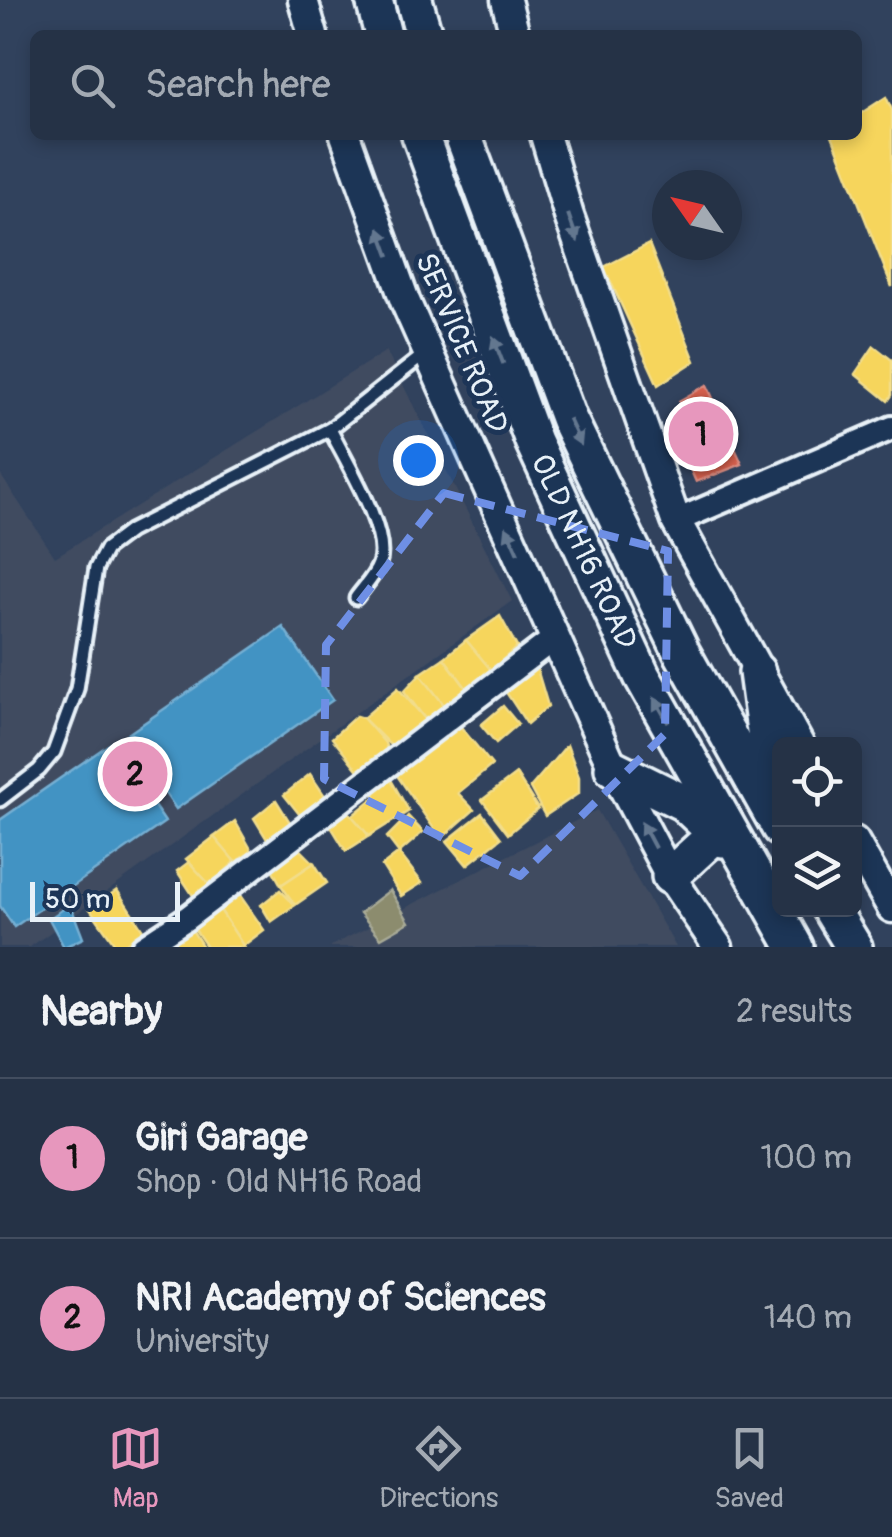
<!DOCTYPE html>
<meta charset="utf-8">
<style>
body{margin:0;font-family:Pangolin,sans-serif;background:#313e51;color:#f1f3f6}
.controls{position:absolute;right:30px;bottom:30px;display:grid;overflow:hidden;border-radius:15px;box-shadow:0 5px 15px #0003}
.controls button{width:90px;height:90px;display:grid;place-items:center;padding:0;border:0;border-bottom:2px solid #424d5f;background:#253246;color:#f1f3f6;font:50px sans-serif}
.compass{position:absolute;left:652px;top:170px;width:90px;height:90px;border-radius:50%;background:#253246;box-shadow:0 5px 15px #0003;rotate:304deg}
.scale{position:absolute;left:30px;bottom:25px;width:150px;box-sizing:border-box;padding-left:10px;border:5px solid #e8f1f8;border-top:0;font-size:28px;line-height:35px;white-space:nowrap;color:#e8f1f8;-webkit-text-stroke:8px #1d3557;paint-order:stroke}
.you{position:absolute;left:418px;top:460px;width:35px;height:35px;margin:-25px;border:8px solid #fff;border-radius:50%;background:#1a73e8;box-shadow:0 0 0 15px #1a73e833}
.badge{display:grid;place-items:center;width:65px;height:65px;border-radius:50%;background:#e797bd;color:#111;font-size:32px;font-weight:700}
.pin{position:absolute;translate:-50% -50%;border:5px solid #fff;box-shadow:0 2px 10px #0006}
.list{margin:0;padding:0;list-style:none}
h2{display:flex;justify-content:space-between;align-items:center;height:130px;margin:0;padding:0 40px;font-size:42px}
h2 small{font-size:32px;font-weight:400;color:#a3aab3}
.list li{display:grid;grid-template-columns:65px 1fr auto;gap:30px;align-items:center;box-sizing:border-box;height:160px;padding:0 40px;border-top:2px solid #424d5f}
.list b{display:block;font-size:38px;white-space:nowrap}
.list p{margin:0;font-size:32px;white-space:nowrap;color:#a3aab3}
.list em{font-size:32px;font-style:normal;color:#a3aab3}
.icon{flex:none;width:55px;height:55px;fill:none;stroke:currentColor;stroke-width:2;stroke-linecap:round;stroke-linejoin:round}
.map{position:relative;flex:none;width:892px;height:947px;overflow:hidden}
.search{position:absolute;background:#253246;box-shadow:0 5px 15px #0003;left:30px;right:30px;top:30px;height:110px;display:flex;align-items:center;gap:25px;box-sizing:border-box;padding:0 35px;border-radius:15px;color:#a3aab3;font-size:38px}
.sheet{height:450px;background:#253246}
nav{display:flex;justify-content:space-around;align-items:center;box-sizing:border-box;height:140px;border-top:2px solid #424d5f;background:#253246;font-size:28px;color:#a3aab3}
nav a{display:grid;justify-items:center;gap:5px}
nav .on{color:#e797bd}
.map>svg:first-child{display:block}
.built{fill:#3f4b61}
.homes{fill:#f6d55c;stroke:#f2dd8b;stroke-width:2.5}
.shops{fill:#d6604d;stroke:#db8c80;stroke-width:2.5}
.schools{fill:#4393c3;stroke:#74afd3;stroke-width:2.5}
.industry{fill:#8c8c6e;stroke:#a8aa97;stroke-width:2.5}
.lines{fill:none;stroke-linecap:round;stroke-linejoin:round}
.service-casing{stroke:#e8f1f8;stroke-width:19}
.minor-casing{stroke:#e8f1f8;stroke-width:30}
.tertiary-casing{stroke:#e8f1f8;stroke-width:35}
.primary-casing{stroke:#e8f1f8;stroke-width:42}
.service{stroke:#1d3557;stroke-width:11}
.minor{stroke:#1d3557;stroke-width:22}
.tertiary{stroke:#1d3557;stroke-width:28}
.primary{stroke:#1d3557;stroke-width:35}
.oneway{fill:#64778f}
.marked{fill:none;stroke:#6e8fe5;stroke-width:8;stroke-dasharray:20 12;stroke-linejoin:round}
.labels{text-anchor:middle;stroke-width:10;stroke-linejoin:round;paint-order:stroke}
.street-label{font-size:30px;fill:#e8f1f8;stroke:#1d3557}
</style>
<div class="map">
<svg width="892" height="947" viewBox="0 0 892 947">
<rect width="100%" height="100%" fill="#31425d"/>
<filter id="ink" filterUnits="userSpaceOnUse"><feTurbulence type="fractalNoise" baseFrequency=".01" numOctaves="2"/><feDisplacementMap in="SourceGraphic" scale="20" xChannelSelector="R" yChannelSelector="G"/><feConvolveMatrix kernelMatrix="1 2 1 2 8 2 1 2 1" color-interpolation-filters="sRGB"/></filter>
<g filter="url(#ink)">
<g class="built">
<path d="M 386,351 L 512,601 L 30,947 L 0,947 L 0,474 L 55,557 Z"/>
<path d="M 597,810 L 676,947 L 329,947 Z"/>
</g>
<g class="homes">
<path d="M 886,97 L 892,110 L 892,287 L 832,135 L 857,135 L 857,116 Z"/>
<path d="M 649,244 L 695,361 L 658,385 L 604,267 Z"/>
<path d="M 874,346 L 892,360 L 892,395 L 888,401 L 855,374 Z"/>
<path d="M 500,616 L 517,647 L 491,670 L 466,640 Z"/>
<path d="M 466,640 L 491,670 L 468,690 L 444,658 Z"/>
<path d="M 444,658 L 472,696 L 448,710 L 420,674 Z"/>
<path d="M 537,669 L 548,706 L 527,724 L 502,686 Z"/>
<path d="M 420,674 L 448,710 L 426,720 L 404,691 Z"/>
<path d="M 398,688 L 426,720 L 394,749 L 363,718 Z"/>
<path d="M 503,706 L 518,724 L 496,743 L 481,725 Z"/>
<path d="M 356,716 L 363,718 L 385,743 L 389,755 L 361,774 L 332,738 Z"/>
<path d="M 456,721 L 492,765 L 458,793 L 474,810 L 441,839 L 396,774 Z"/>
<path d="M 567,745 L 579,777 L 579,793 L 545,816 L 530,788 Z"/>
<path d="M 387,773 L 409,811 L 369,836 L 352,816 L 375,797 L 373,784 Z"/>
<path d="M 310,774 L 329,802 L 304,820 L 284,795 Z"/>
<path d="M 516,774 L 538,809 L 508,834 L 482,800 Z"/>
<path d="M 276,800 L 291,824 L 268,841 L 254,818 Z"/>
<path d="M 342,804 L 369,836 L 346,851 L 327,820 Z"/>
<path d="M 482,813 L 501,838 L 467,865 L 447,841 Z"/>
<path d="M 408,816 L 423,832 L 399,853 L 387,837 Z"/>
<path d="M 235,821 L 252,851 L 235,862 L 214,837 Z"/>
<path d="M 214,837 L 235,862 L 210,885 L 186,859 Z"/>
<path d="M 294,843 L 314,863 L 281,885 L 270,865 Z"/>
<path d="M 399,853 L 422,883 L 401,896 L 382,866 Z"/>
<path d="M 189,862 L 210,885 L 194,897 L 177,871 Z"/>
<path d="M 314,863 L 327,883 L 295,905 L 281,885 Z"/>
<path d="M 232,884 L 264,930 L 243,946 L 213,899 Z"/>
<path d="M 117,890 L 143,930 L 121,947 L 117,947 L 90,909 Z"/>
<path d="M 280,890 L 295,905 L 271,922 L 261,905 Z"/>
<path d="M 213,899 L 244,947 L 207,947 L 187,918 Z"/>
<path d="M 189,925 L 203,947 L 175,947 L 170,939 Z"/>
</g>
<path class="shops" d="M 707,385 L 742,464 L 696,482 L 676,437 L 694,428 L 679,401 Z"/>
<g class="schools">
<path d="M 283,627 L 333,700 L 176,809 L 125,736 Z"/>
<path d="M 111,743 L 165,822 L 14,927 L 0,906 L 0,820 Z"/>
<path d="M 70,904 L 83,938 L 64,947 L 49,919 Z"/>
</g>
<path class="industry" d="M 390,890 L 409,922 L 381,938 L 360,913 Z"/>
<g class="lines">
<defs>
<g id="service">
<path d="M 330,429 C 345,460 391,533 379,564 C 375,576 364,587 356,598"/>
<path d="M 0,800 L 39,770 L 54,752 L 77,689 L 96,568 L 106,549 L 130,531 L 330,429 L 426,353"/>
</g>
<g id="minor">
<path d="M 676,521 L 892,428"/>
<path d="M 143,947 L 187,918 L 556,637"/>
</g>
<g id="tertiary">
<path d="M 303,0 L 313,35"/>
<path d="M 506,0 L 515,35"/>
<path d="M 345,135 L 405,301 L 613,768 L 670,876 L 718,947"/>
<path d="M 545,135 L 569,216 L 676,521 L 799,744"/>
<path d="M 854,841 L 892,908"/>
</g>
<g id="primary">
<path d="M 374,0 L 383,35"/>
<path d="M 414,0 L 424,35"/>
<path id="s1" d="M 420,135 L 533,441 L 642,676 L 795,947"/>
<path d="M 463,135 L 568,418 L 682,653 L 780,828"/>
<path d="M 757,672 L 775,805"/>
<path d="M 613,768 L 684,803 L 722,839"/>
<path d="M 670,876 L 716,834"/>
<path d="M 831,909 L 854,947"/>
</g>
</defs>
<use href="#service" class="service-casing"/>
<use href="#minor" class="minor-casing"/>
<use href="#tertiary" class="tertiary-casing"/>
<use href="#primary" class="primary-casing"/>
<use href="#service" class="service"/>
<use href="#minor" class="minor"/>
<use href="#tertiary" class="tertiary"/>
<use href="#primary" class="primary"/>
</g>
<defs><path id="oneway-solid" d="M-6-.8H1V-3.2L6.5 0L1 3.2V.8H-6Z" transform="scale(2.5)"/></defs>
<g class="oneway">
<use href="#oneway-solid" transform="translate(573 228) rotate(71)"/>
<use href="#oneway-solid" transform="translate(384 242) rotate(-110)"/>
<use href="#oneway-solid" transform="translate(498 350) rotate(-111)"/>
<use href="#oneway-solid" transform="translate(575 432) rotate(65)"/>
<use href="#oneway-solid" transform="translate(512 540) rotate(-114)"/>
<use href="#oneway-solid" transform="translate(661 710) rotate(-120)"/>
<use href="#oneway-solid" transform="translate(648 835) rotate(-118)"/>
</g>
</g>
<path class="marked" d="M 444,493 L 668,551 L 665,734 L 520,876 L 324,779 L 326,645 Z"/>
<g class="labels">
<g class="street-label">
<text transform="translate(462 343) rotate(67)" y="10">SERVICE ROAD</text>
<text dy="10" stroke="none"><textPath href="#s1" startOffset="448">OLD NH16 ROAD</textPath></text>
</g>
</g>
</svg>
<div class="controls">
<button><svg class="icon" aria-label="locate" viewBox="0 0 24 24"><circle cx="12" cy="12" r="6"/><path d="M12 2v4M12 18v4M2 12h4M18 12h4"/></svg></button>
<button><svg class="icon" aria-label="layers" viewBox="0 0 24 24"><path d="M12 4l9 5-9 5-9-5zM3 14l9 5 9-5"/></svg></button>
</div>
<svg class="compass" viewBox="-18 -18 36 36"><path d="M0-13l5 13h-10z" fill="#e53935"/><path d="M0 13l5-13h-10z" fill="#a3aab3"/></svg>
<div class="scale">50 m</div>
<div class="you"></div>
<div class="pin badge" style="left:701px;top:434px">1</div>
<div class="pin badge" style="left:135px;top:774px">2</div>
<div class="search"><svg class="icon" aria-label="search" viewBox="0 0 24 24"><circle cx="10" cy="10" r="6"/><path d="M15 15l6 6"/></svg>Search here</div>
</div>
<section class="sheet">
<h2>Nearby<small>2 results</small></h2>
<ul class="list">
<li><span class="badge">1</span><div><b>Giri Garage</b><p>Shop · Old NH16 Road</p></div><em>100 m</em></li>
<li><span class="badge">2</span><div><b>NRI Academy of Sciences</b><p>University</p></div><em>140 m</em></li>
</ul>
</section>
<nav>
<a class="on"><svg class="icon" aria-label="map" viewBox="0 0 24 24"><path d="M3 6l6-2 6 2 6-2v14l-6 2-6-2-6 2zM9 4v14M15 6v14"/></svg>Map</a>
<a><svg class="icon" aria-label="directions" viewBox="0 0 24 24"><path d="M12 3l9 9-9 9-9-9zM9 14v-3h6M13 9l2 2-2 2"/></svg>Directions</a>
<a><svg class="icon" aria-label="saved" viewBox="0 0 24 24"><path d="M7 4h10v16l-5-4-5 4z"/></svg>Saved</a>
</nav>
